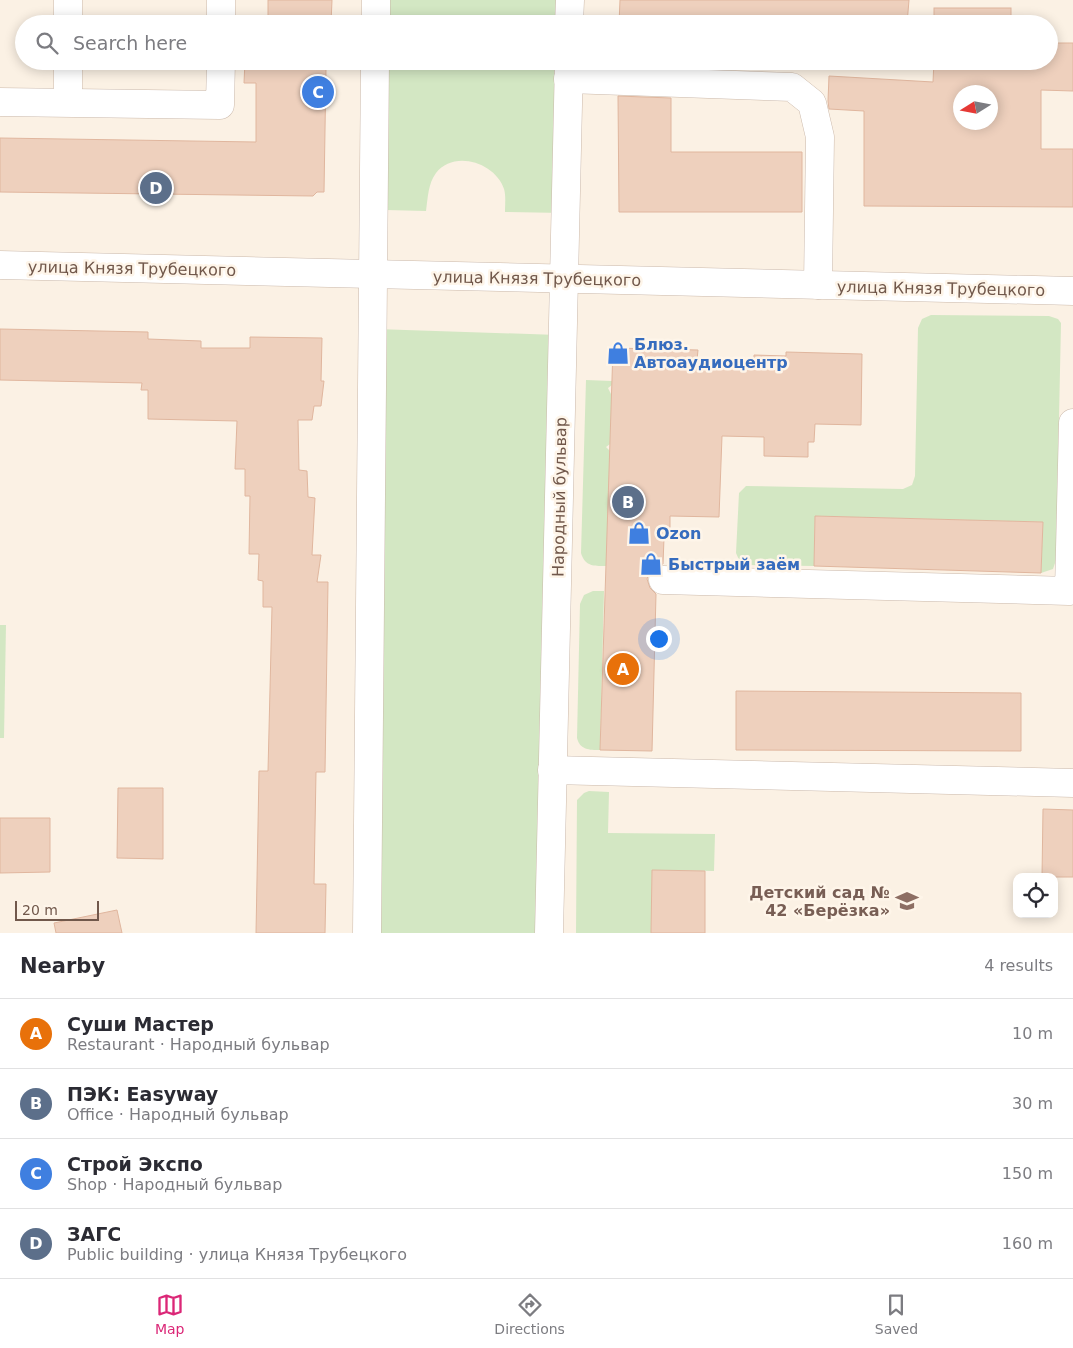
<!DOCTYPE html>
<meta charset="utf-8">
<style>
body{margin:0;font-family:"DejaVu Sans",sans-serif;background:#f7f7f7;color:#2b2b33}
.controls{position:absolute;right:15px;bottom:15px;display:grid;overflow:hidden;border-radius:10px;box-shadow:0 2px 12px #0003}
.controls button{width:45px;height:45px;display:grid;place-items:center;padding:0;border:0;border-bottom:1px solid #e1e1e2;background:#fff;color:#2b2b33;font:25px sans-serif}
.compass{position:absolute;left:953px;top:85px;width:45px;height:45px;border-radius:50%;background:#fff;box-shadow:0 2px 12px #0003;rotate:259deg}
.scale{position:absolute;left:15px;bottom:12px;width:84px;box-sizing:border-box;padding-left:5px;border:2px solid #71584b;border-top:0;font-size:14px;line-height:18px;white-space:nowrap;color:#71584b;-webkit-text-stroke:4px #fef5e9;paint-order:stroke}
.you{position:absolute;left:658px;top:638px;width:18px;height:18px;margin:-12px;border:4px solid #fff;border-radius:50%;background:#1a73e8;box-shadow:0 0 0 8px #1a73e833}
.badge{display:grid;place-items:center;width:32px;height:32px;border-radius:50%;background:#db2777;color:#fff;font-size:16px;font-weight:700}
.pin{position:absolute;translate:-50% -50%;border:2px solid #fff;box-shadow:0 1px 5px #0006}
.list{margin:0;padding:0;list-style:none}
h2{display:flex;justify-content:space-between;align-items:center;height:65px;margin:0;padding:0 20px;font-size:21px}
h2 small{font-size:16px;font-weight:400;color:#7c7c81}
.list li{display:grid;grid-template-columns:32px 1fr auto;gap:15px;align-items:center;box-sizing:border-box;height:70px;padding:0 20px;border-top:1px solid #e1e1e2}
.list b{display:block;font-size:19px;white-space:nowrap}
.list p{margin:0;font-size:16px;white-space:nowrap;color:#7c7c81}
.list em{font-size:16px;font-style:normal;color:#7c7c81}
.icon{flex:none;width:28px;height:28px;fill:none;stroke:currentColor;stroke-width:2;stroke-linecap:round;stroke-linejoin:round}
.map{position:relative;flex:none;width:1073px;height:933px;overflow:hidden}
.search{position:absolute;background:#fff;box-shadow:0 2px 12px #0003;left:15px;right:15px;top:15px;height:55px;display:flex;align-items:center;gap:12px;box-sizing:border-box;padding:0 18px;border-radius:28px;color:#7c7c81;font-size:19px}
.sheet{height:345px;background:#fff}
nav{display:flex;justify-content:space-around;align-items:center;box-sizing:border-box;height:70px;border-top:1px solid #e1e1e2;background:#fff;font-size:14px;color:#7c7c81}
nav a{display:grid;justify-items:center;gap:2px}
nav .on{color:#db2777}
.map>svg:first-child{display:block}
.green{fill:#d3e7c3}
.building{fill:#eed0bd;stroke:#e0b69e;fill-rule:evenodd}
.lines{fill:none;stroke-linecap:round;stroke-linejoin:round}
.minor-casing{stroke:#cbb9ab;stroke-width:29}
.minor{stroke:#fff;stroke-width:28}
.labels{text-anchor:middle;stroke-width:5;stroke-linejoin:round;paint-order:stroke}
.street-label{font-size:16px;fill:#71584b;stroke:#fef5e9}
.shop-label{font-size:16px;font-weight:bold;fill:#366cbe;stroke:#fef5e9;text-anchor:start}
.education-label{font-size:16px;font-weight:bold;fill:#785e54;stroke:#fef5e9;text-anchor:end}
</style>
<div class="map">
<svg width="1073" height="933" viewBox="0 0 1073 933">
<rect width="100%" height="100%" fill="#fbf1e4"/>
<g class="green">
<path d="M 388,0 L 568,0 L 567,24 L 388,24 Z"/>
<path d="M 387,61 L 566,61 L 563,213 L 505,212 C 505,205 506,195 504,189 C 496,163 454,149 436,173 C 428,184 428,197 426,211 L 386,210 Z"/>
<path d="M 931,315 L 1049,316 L 1058,319 L 1061,323 L 1056,560 L 1053,569 L 1041,573 L 1043,522 L 815,516 L 814,566 L 749,565 L 740,562 L 736,553 L 739,493 L 746,486 L 903,489 L 912,485 L 915,476 L 918,328 L 922,319 Z"/>
<path d="M 376,329 L 558,335 L 546,933 L 370,933 Z"/>
<path d="M 586,380 L 612,381 L 612,385 L 608,388 L 612,396 L 610,444 L 606,447 L 610,451 L 607,566 C 595,566 585,567 581,553 Z"/>
<path d="M 593,591 L 604,591 L 600,750 C 589,750 580,750 577,738 L 580,604 L 584,595 Z"/>
<path d="M 0,625 L 6,625 L 4,738 L 0,738 Z"/>
<path d="M 589,791 L 609,792 L 608,833 L 715,834 L 714,871 L 652,870 L 651,933 L 576,933 L 577,800 L 584,793 Z"/>
</g>
<g class="building">
<path d="M 268,0 L 332,0 L 331,24 L 268,24 Z"/>
<path d="M 620,0 L 909,0 L 907,24 L 619,24 Z"/>
<rect x="934" y="8" width="77" height="16"/>
<path d="M 1049,43 L 1073,43 L 1073,91 L 1041,90 L 1041,149 L 1073,149 L 1073,207 L 864,206 L 864,111 L 829,109 L 828,101 L 829,76 L 933,82 L 934,61 L 1049,61 ZM 960,92 L 990,92 L 990,122 L 960,122 Z"/>
<path d="M 245,61 L 331,61 L 331,64 L 326,68 L 324,192 L 317,192 L 313,196 L 0,192 L 0,138 L 256,142 L 256,83 L 244,83 Z"/>
<path d="M 618,96 L 671,98 L 671,152 L 802,152 L 802,212 L 619,212 Z"/>
<path d="M 0,329 L 148,332 L 148,339 L 201,341 L 201,348 L 250,348 L 250,337 L 322,338 L 321,381 L 324,381 L 321,406 L 314,406 L 312,420 L 298,420 L 299,470 L 307,471 L 308,497 L 315,498 L 312,555 L 321,555 L 317,582 L 328,582 L 325,772 L 316,772 L 314,884 L 326,884 L 325,933 L 256,933 L 259,771 L 268,771 L 272,607 L 263,607 L 263,581 L 258,580 L 259,554 L 249,554 L 250,496 L 245,496 L 245,469 L 235,469 L 237,421 L 148,419 L 148,390 L 141,390 L 142,383 L 0,380 Z"/>
<path d="M 613,348 L 698,350 L 697,360 L 754,362 L 754,355 L 786,356 L 786,352 L 862,354 L 861,425 L 815,424 L 814,442 L 808,442 L 808,457 L 764,456 L 764,437 L 722,436 L 719,517 L 670,516 L 670,538 L 664,538 L 663,564 L 655,567 L 650,571 L 647,579 L 650,588 L 656,594 L 652,751 L 600,750 Z"/>
<path d="M 815,516 L 1043,522 L 1041,573 L 814,566 Z"/>
<path d="M 736,691 L 1021,693 L 1021,751 L 736,750 Z"/>
<path d="M 118,788 L 163,788 L 163,859 L 117,858 Z"/>
<path d="M 1043,809 L 1073,810 L 1073,877 L 1042,877 Z"/>
<path d="M 0,818 L 50,818 L 50,872 L 0,873 Z"/>
<path d="M 652,870 L 705,871 L 705,933 L 651,933 Z"/>
<path d="M 117,910 L 122,933 L 56,933 L 54,923 Z"/>
</g>
<g class="lines">
<defs>
<g id="minor">
<path d="M 68,24 L 68,0"/>
<path d="M 221,24 L 221,0"/>
<path d="M 376,24 L 376,0"/>
<path d="M 569,24 L 570,0"/>
<path d="M 568,79 L 792,87 L 812,103 L 820,137 L 818,285"/>
<path d="M 0,102 L 220,105 L 221,61"/>
<path d="M 68,102 L 68,61"/>
<path d="M 0,265 L 1073,291"/>
<path d="M 663,580 L 1069,591 L 1073,423"/>
<path d="M 552,770 L 1073,783"/>
<path d="M 367,933 L 375,61"/>
<path d="M 549,933 L 569,61"/>
</g>
</defs>
<use href="#minor" class="minor-casing"/>
<use href="#minor" class="minor"/>
</g>
<defs>
<symbol id="shop-bare" viewBox="-9 -9 18 18"><path d="M-5-2.5h2.3a2.7 3.5 0 0 1 5.4 0H5L5.5 6h-11ZM-1.5-2.5h3a1.5 2.3 0 0 0-3 0Z" fill="#3f7fe0" stroke="#fef5e9" stroke-width="2.5" paint-order="stroke"/></symbol>
<symbol id="school-bare" viewBox="-9 -9 18 18"><path d="M0-5L7-2L0 1L-7-2ZM-4 1L0 2.5L4 1V4Q0 6-4 4Z" fill="#8d6e63" stroke="#fef5e9" stroke-width="2.5" paint-order="stroke"/></symbol>
</defs>
<g fill-rule="evenodd">
<use href="#shop-bare" x="602" y="337" width="32" height="32"/>
<use href="#shop-bare" x="623" y="517" width="32" height="32"/>
<use href="#shop-bare" x="635" y="548" width="32" height="32"/>
<use href="#school-bare" x="891" y="885" width="32" height="32"/>
</g>
<g class="labels">
<g class="street-label">
<text transform="translate(132 268) rotate(1)" y="6">улица Князя Трубецкого</text>
<text transform="translate(537 278) rotate(1)" y="6">улица Князя Трубецкого</text>
<text transform="translate(941 288) rotate(1)" y="6">улица Князя Трубецкого</text>
<text transform="translate(559 497) rotate(-89)" y="6">Народный бульвар</text>
</g>
<g class="shop-label">
<text x="634" y="350">Блюз.<tspan x="634" dy="18">Автоаудиоцентр</tspan></text>
<text x="656" y="539">Ozon</text>
<text x="668" y="570">Быстрый заём</text>
</g>
<g class="education-label">
<text x="890" y="898">Детский сад №<tspan x="890" dy="18">42 «Берёзка»</tspan></text>
</g>
</g>
</svg>
<div class="controls">
<button><svg class="icon" aria-label="locate" viewBox="0 0 24 24"><circle cx="12" cy="12" r="6"/><path d="M12 2v4M12 18v4M2 12h4M18 12h4"/></svg></button>
</div>
<svg class="compass" viewBox="-18 -18 36 36"><path d="M0-13l5 13h-10z" fill="#e53935"/><path d="M0 13l5-13h-10z" fill="#7c7c81"/></svg>
<div class="scale">20 m</div>
<div class="you"></div>
<div class="pin badge" style="left:623px;top:669px;background:#e8710a">A</div>
<div class="pin badge" style="left:628px;top:502px;background:#5c6f8a">B</div>
<div class="pin badge" style="left:318px;top:92px;background:#3f7fe0">C</div>
<div class="pin badge" style="left:156px;top:188px;background:#5c6f8a">D</div>
<div class="search"><svg class="icon" aria-label="search" viewBox="0 0 24 24"><circle cx="10" cy="10" r="6"/><path d="M15 15l6 6"/></svg>Search here</div>
</div>
<section class="sheet">
<h2>Nearby<small>4 results</small></h2>
<ul class="list">
<li><span class="badge" style="background:#e8710a">A</span><div><b>Суши Мастер</b><p>Restaurant · Народный бульвар</p></div><em>10 m</em></li>
<li><span class="badge" style="background:#5c6f8a">B</span><div><b>ПЭК: Easyway</b><p>Office · Народный бульвар</p></div><em>30 m</em></li>
<li><span class="badge" style="background:#3f7fe0">C</span><div><b>Строй Экспо</b><p>Shop · Народный бульвар</p></div><em>150 m</em></li>
<li><span class="badge" style="background:#5c6f8a">D</span><div><b>ЗАГС</b><p>Public building · улица Князя Трубецкого</p></div><em>160 m</em></li>
</ul>
</section>
<nav>
<a class="on"><svg class="icon" aria-label="map" viewBox="0 0 24 24"><path d="M3 6l6-2 6 2 6-2v14l-6 2-6-2-6 2zM9 4v14M15 6v14"/></svg>Map</a>
<a><svg class="icon" aria-label="directions" viewBox="0 0 24 24"><path d="M12 3l9 9-9 9-9-9zM9 14v-3h6M13 9l2 2-2 2"/></svg>Directions</a>
<a><svg class="icon" aria-label="saved" viewBox="0 0 24 24"><path d="M7 4h10v16l-5-4-5 4z"/></svg>Saved</a>
</nav>
